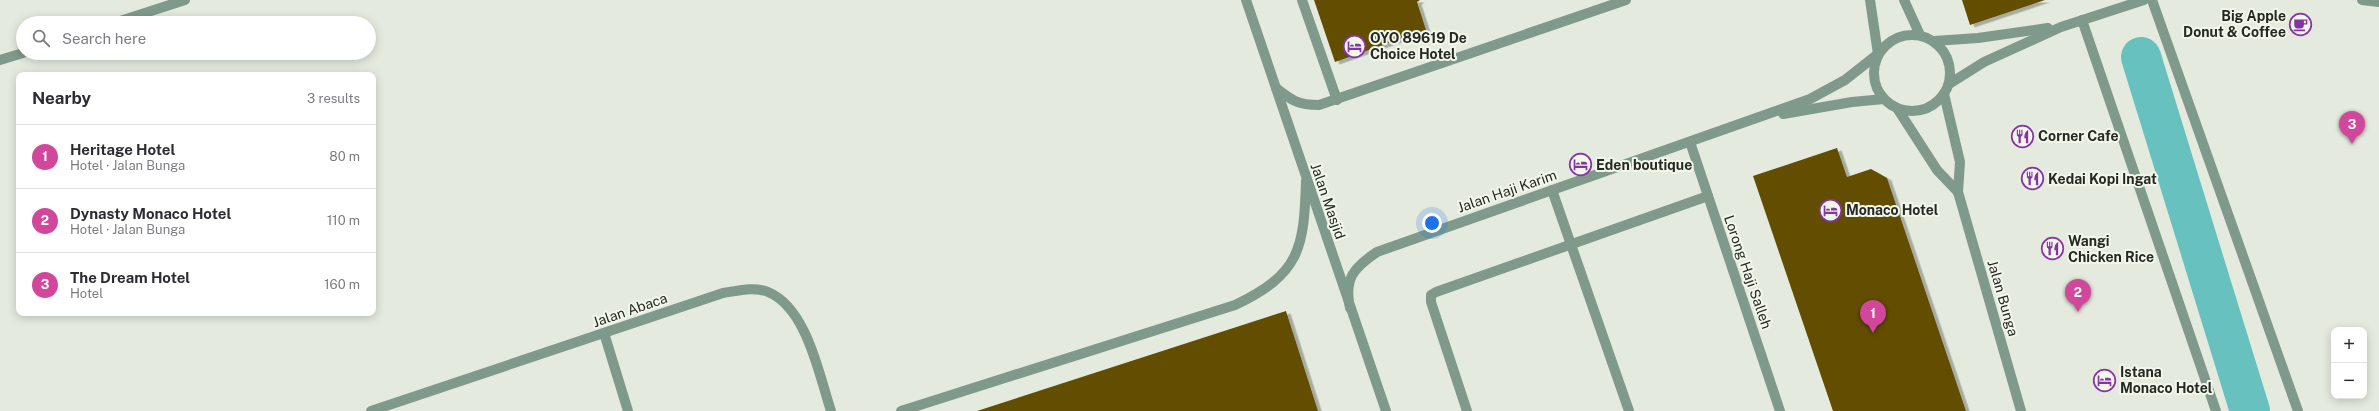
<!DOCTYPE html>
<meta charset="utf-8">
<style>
body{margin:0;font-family:"Public Sans",sans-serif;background:#f7f7f7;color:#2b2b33}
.controls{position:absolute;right:12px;bottom:12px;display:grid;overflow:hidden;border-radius:8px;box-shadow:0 2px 10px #0003}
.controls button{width:36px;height:36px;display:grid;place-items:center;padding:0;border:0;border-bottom:1px solid #e1e1e2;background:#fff;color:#2b2b33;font:20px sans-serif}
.you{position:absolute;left:1432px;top:223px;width:14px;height:14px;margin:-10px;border:3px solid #fff;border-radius:50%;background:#1a73e8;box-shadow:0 0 0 6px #1a73e833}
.badge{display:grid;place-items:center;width:26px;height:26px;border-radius:50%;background:#111827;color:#fff;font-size:13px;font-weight:700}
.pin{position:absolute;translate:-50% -33px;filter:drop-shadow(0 1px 2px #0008)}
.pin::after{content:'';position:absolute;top:21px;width:14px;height:12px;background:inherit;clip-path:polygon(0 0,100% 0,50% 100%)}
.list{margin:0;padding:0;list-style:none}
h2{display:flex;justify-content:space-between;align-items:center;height:52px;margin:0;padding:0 16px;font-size:17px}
h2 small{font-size:13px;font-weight:400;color:#7c7c81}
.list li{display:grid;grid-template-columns:26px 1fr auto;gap:12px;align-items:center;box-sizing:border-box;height:64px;padding:0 16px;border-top:1px solid #e1e1e2}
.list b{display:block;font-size:15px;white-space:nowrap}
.list p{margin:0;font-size:13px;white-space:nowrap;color:#7c7c81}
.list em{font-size:13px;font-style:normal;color:#7c7c81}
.icon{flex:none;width:22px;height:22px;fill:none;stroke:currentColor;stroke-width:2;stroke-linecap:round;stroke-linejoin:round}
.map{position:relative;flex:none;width:2379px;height:411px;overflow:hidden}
.search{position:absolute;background:#fff;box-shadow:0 2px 10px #0003;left:16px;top:16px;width:360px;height:44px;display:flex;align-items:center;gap:10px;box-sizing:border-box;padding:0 14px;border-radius:22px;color:#7c7c81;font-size:15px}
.panel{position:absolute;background:#fff;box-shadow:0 2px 10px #0003;left:16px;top:72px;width:360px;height:244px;border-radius:8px}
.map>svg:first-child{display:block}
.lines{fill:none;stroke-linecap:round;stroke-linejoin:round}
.canal{stroke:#67c2bf;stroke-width:40}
.building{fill:#624e03;filter:url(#shadow)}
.service{stroke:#7f9a8a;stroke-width:10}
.minor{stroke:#7f9a8a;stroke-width:10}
.tertiary{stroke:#7f9a8a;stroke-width:10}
.labels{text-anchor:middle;stroke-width:4;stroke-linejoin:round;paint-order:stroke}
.poi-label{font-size:14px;font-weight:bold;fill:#262823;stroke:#f1f7ea;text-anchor:start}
.street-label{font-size:14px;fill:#262823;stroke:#f1f7ea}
</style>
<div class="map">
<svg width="2379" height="411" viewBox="0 0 2379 411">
<defs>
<filter id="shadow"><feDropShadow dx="4.5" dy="2.5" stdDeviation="0" flood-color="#0004"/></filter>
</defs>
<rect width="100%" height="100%" fill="#e4eadd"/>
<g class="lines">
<path class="canal" d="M 2141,57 L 2250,411"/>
</g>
<g class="building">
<path d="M 1314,0 L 1420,0 L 1417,2 L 1426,30 L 1335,62 Z"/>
<path d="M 1962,0 L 2045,0 L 1970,25 Z"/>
<path d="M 1837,148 L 1847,177 L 1871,169 L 1887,178 L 1966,411 L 1833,411 L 1753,176 Z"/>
<path d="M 1286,311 L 1318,411 L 977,411 Z"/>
</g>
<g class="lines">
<g class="service">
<path d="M 1302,0 L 1337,100"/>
<path d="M 2152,0 L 2298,411"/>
<path d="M 2082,20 L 2216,411"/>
<path d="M 1690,142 L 1780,411"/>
<path d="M 1552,190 L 1629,411"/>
<path d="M 604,333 L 628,411"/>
<path d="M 1467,411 L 1431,302 L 1431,295 L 1436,292 L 1708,196"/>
</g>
<g class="minor">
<path d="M 1870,0 L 1878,54"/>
<path d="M 1904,0 L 1920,35"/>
<path d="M 114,23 L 185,0"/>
<path d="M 0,60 L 23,53"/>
<path d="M 1276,88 C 1292,101 1299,105 1319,105 L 1626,0"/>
<path d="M 1944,94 L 1960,162 L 1958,192 L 2021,411"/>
<path d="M 1897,108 L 1937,170 L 1958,192"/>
<path d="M 371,411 L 723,293 C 737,291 754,286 768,292 C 807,308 819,375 831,411"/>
<path d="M 901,411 L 1235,305 C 1300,274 1304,249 1306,181"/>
</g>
<g class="tertiary">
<path d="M 1246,0 L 1386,411"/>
<path d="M 2362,0 L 2379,2"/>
<circle cx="1912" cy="73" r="38"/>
<path d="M 1934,41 L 1978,38 L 2048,28"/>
<path d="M 1949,84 L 1984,62 L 2061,27 L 2144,0"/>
<path d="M 1783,114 L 1852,102 L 1884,99"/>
<path d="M 1350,308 C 1344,279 1353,268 1377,252 L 1810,99 L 1845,80 L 1878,54"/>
</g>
</g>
<defs>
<symbol id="cafe-ring" viewBox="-11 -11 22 22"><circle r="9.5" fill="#f1f7ea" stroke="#8634a3" stroke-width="1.5"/><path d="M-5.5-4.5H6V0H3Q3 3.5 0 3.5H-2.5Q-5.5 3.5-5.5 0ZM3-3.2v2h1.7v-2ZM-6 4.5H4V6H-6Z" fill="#8634a3"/></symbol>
<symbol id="hotel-ring" viewBox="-11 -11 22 22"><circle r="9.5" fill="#f1f7ea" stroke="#8634a3" stroke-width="1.5"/><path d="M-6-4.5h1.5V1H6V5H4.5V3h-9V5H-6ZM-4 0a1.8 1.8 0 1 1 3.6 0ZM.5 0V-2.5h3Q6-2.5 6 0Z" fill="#8634a3"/></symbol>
<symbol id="restaurant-ring" viewBox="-11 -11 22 22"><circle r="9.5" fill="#f1f7ea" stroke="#8634a3" stroke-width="1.5"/><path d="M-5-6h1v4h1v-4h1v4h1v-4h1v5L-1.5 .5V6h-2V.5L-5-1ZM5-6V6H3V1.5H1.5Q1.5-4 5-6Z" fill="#8634a3"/></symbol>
</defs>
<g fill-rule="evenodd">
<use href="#cafe-ring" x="2288" y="12" width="25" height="25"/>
<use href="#hotel-ring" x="1342" y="34" width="25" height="25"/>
<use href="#restaurant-ring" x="2010" y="124" width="25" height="25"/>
<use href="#hotel-ring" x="1568" y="152" width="25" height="25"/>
<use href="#restaurant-ring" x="2020" y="166" width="25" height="25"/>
<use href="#hotel-ring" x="1818" y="198" width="25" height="25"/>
<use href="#restaurant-ring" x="2040" y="236" width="25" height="25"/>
<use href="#hotel-ring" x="2092" y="368" width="25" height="25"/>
</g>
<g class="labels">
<g class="poi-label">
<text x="2286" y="21" text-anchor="end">Big Apple<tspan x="2286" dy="16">Donut &amp; Coffee</tspan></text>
<text x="1370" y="43">OYO 89619 De<tspan x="1370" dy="16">Choice Hotel</tspan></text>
<text x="2038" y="141">Corner Cafe</text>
<text x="1596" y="170">Eden boutique</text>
<text x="2048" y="184">Kedai Kopi Ingat</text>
<text x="1846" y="215">Monaco Hotel</text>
<text x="2068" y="246">Wangi<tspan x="2068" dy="16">Chicken Rice</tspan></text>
<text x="2120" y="377">Istana<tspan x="2120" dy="16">Monaco Hotel</tspan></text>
</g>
<g class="street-label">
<text transform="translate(1507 191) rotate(-19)" y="5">Jalan Haji Karim</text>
<text transform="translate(1328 201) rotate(71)" y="5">Jalan Masjid</text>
<text transform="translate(1748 272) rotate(71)" y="5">Lorong Haji Salleh</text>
<text transform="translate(2003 298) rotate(74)" y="5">Jalan Bunga</text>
<text transform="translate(630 310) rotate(-19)" y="5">Jalan Abaca</text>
</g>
</g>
</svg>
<div class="controls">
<button>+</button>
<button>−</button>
</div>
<div class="you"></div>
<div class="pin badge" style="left:1873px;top:333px;background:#d1479c">1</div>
<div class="pin badge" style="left:2078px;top:312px;background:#d1479c">2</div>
<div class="pin badge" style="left:2352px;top:144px;background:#d1479c">3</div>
<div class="search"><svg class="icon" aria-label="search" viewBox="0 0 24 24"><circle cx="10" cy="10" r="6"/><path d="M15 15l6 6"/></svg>Search here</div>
<section class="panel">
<h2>Nearby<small>3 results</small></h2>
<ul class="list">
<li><span class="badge" style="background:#d1479c">1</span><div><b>Heritage Hotel</b><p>Hotel · Jalan Bunga</p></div><em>80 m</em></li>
<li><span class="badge" style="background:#d1479c">2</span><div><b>Dynasty Monaco Hotel</b><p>Hotel · Jalan Bunga</p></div><em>110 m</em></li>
<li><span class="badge" style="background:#d1479c">3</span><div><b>The Dream Hotel</b><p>Hotel</p></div><em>160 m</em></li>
</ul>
</section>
</div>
